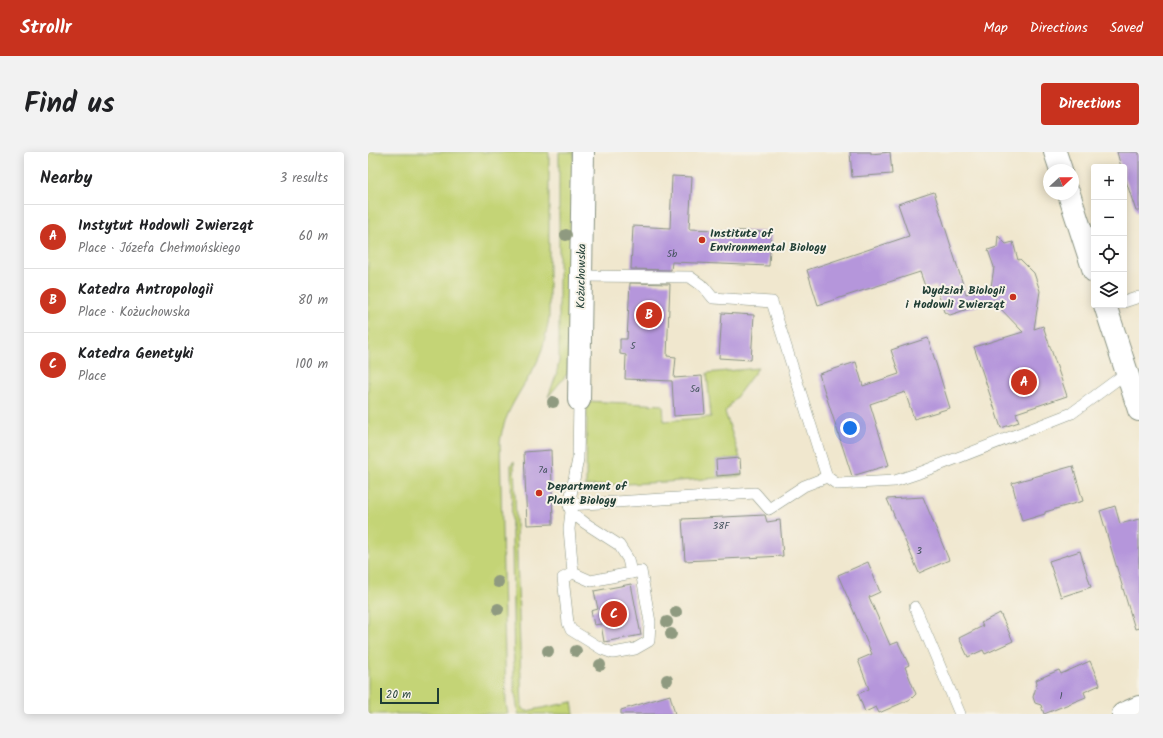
<!DOCTYPE html>
<meta charset="utf-8">
<style>
body{margin:0;font-family:Kalam,sans-serif;background:#f2f2f2;color:#202124}
.controls{position:absolute;right:12px;top:12px;display:grid;overflow:hidden;border-radius:4px;box-shadow:0 2px 10px #0003}
.controls button{width:36px;height:36px;display:grid;place-items:center;padding:0;border:0;border-bottom:1px solid #e0e0e0;background:#fff;color:#202124;font:20px sans-serif}
.compass{position:absolute;left:675px;top:12px;width:36px;height:36px;border-radius:50%;background:#fff;box-shadow:0 2px 10px #0003;rotate:68deg}
.scale{position:absolute;left:12px;bottom:10px;width:59px;box-sizing:border-box;padding-left:4px;border:2px solid #1f3d34;border-top:0;font-size:11px;line-height:14px;white-space:nowrap;color:#1f3d34;-webkit-text-stroke:3px #f7f3e8;paint-order:stroke}
.you{position:absolute;left:482px;top:276px;width:14px;height:14px;margin:-10px;border:3px solid #fff;border-radius:50%;background:#1a73e8;box-shadow:0 0 0 6px #1a73e833}
.badge{display:grid;place-items:center;width:26px;height:26px;border-radius:50%;background:#c8321e;color:#fff;font-size:13px;font-weight:700}
.pin{position:absolute;translate:-50% -50%;border:2px solid #fff;box-shadow:0 1px 4px #0006}
.list{margin:0;padding:0;list-style:none}
h2{display:flex;justify-content:space-between;align-items:center;height:52px;margin:0;padding:0 16px;font-size:17px}
h2 small{font-size:13px;font-weight:400;color:#757577}
.list li{display:grid;grid-template-columns:26px 1fr auto;gap:12px;align-items:center;box-sizing:border-box;height:64px;padding:0 16px;border-top:1px solid #e0e0e0}
.list b{display:block;font-size:15px;white-space:nowrap}
.list p{margin:0;font-size:13px;white-space:nowrap;color:#757577}
.list em{font-size:13px;font-style:normal;color:#757577}
.icon{flex:none;width:22px;height:22px;fill:none;stroke:currentColor;stroke-width:2;stroke-linecap:round;stroke-linejoin:round}
.map{position:relative;flex:none;width:771px;height:562px;overflow:hidden;border-radius:4px}
header{display:flex;align-items:center;gap:24px;box-sizing:border-box;height:56px;padding:0 20px;background:#c8321e;color:#fff}
header strong{font-size:19px}
nav{display:flex;gap:22px;margin-inline-start:auto;font-size:14px}
.intro{display:flex;align-items:center;justify-content:space-between;box-sizing:border-box;height:96px;padding:0 24px}
h1{margin:0;font-size:28px}
.button{padding:10px 18px;border-radius:4px;background:#c8321e;color:#fff;font-size:14px;font-weight:700}
main{display:flex;gap:24px;padding:0 24px}
aside{flex:1;background:#fff;border-radius:4px;box-shadow:0 2px 10px #0003}
.map>svg:first-child{display:block}
.green{fill:#c4d476;stroke:#728855}
.building{fill:#b596db}
.lines{fill:none;stroke-linecap:round;stroke-linejoin:round}
.lane-casing{stroke:#889281;stroke-width:12}
.street-casing{stroke:#889281;stroke-width:24}
.lane{stroke:#fff;stroke-width:11}
.street{stroke:#fff;stroke-width:22}
.tree{fill:#8f9a80}
.poi-dot{fill:#c8321e;stroke:#f7f3e8;stroke-width:1.5}
.labels{text-anchor:middle;stroke-width:4;stroke-linejoin:round;paint-order:stroke}
.number-label{font-size:10px;fill:#44535e}
.poi-label{font-size:12px;font-weight:bold;fill:#1f3d34;stroke:#f7f3e8;text-anchor:start}
.street-label{font-size:12px;fill:#1f3d34;stroke:#f7f3e8}
</style>
<header>
<strong>Strollr</strong>
<nav><a>Map</a><a>Directions</a><a>Saved</a></nav>
</header>
<div class="intro"><h1>Find us</h1><a class="button">Directions</a></div>
<main>
<aside>
<h2>Nearby<small>3 results</small></h2>
<ul class="list">
<li><span class="badge">A</span><div><b>Instytut Hodowli Zwierząt</b><p>Place · Józefa Chełmońskiego</p></div><em>60 m</em></li>
<li><span class="badge">B</span><div><b>Katedra Antropologii</b><p>Place · Kożuchowska</p></div><em>80 m</em></li>
<li><span class="badge">C</span><div><b>Katedra Genetyki</b><p>Place</p></div><em>100 m</em></li>
</ul>
</aside>
<div class="map">
<svg width="771" height="562" viewBox="0 0 771 562">
<rect width="100%" height="100%" fill="#f7f3e8"/>
<filter id="ink" filterUnits="userSpaceOnUse"><feTurbulence type="fractalNoise" baseFrequency=".025" numOctaves="2"/><feDisplacementMap in="SourceGraphic" scale="8" xChannelSelector="R" yChannelSelector="G"/><feConvolveMatrix kernelMatrix="1 2 1 2 8 2 1 2 1" color-interpolation-filters="sRGB"/></filter>
<filter id="wash" filterUnits="userSpaceOnUse"><feTurbulence type="fractalNoise" baseFrequency=".012" numOctaves="4" result="noise"/><feDisplacementMap in="SourceGraphic" scale="16" xChannelSelector="R" yChannelSelector="G"/><feGaussianBlur stdDeviation="0.9" result="paint"/><feColorMatrix in="noise" values="0 0 0 0 0 0 0 0 0 0 0 0 0 0 0 0 0 1.4 0 .05"/><feComposite in="paint" operator="in"/></filter>
<g filter="url(#wash)">
<rect width="100%" height="100%" fill="#f0e7ce"/>
<g class="green">
<path d="M 0,0 L 181,0 L 181,166 C 178,182 175,200 167,214 C 153,240 136,259 132,290 L 138,552 L 140,562 L 1,562 L 0,560 Z"/>
<path d="M 191,0 L 206,0 L 200,221 L 180,245 L 188,224 L 191,209 Z"/>
<path d="M 390,216 L 357,260 L 372,306 L 348,308 L 350,324 L 373,322 L 374,324 L 298,330 L 218,334 L 219,249 L 295,253 L 296,269 L 343,265 L 339,221 Z"/>
<path d="M 146,309 L 154,557 L 159,559 L 204,550 L 206,562 L 150,562 L 146,532 L 143,313 Z"/>
</g>
<g id="blocks">
<g class="building">
<path d="M 482,0 L 503,0 L 503,2 L 522,0 L 524,22 L 484,25 Z"/>
<path d="M 749,0 L 771,0 L 771,59 L 768,59 L 756,23 L 756,15 L 753,15 Z"/>
<path d="M 304,24 L 324,25 L 321,77 L 403,80 L 401,114 L 304,110 L 303,118 L 263,117 L 265,74 L 302,76 Z"/>
<path d="M 566,40 L 598,142 L 623,135 L 626,115 L 620,98 L 629,95 L 630,84 L 638,92 L 645,90 L 650,108 L 652,107 L 666,121 L 672,139 L 666,177 L 675,174 L 699,244 L 648,261 L 651,270 L 633,276 L 606,195 L 655,180 L 629,153 L 627,148 L 582,163 L 576,160 L 568,134 L 558,137 L 552,120 L 450,153 L 439,118 L 541,84 L 530,52 Z"/>
<path d="M 262,131 L 302,132 L 299,204 L 308,205 L 306,226 L 334,224 L 337,262 L 306,264 L 304,229 L 257,227 L 258,203 L 252,202 L 252,187 L 259,187 Z"/>
<path d="M 354,161 L 386,163 L 383,208 L 351,206 Z"/>
<path d="M 560,186 L 582,256 L 546,267 L 537,240 L 502,252 L 521,313 L 484,324 L 451,222 L 488,210 L 495,234 L 531,222 L 523,198 Z"/>
<path d="M 183,298 L 185,372 L 159,373 L 156,300 Z"/>
<path d="M 372,306 L 373,322 L 349,324 L 348,308 Z"/>
<path d="M 705,314 L 715,349 L 677,360 L 677,362 L 654,369 L 644,331 Z"/>
<path d="M 555,345 L 581,408 L 551,421 L 519,347 Z"/>
<path d="M 747,354 L 752,372 L 771,367 L 771,476 L 767,477 L 732,359 Z"/>
<path d="M 397,363 L 399,370 L 412,368 L 415,404 L 317,409 L 314,367 Z"/>
<path d="M 712,399 L 723,435 L 693,445 L 681,409 Z"/>
<path d="M 500,410 L 512,440 L 501,445 L 522,493 L 530,490 L 541,513 L 537,515 L 548,542 L 543,547 L 511,561 L 508,555 L 497,560 L 490,542 L 501,537 L 490,508 L 504,502 L 470,423 Z"/>
<path d="M 263,432 L 273,483 L 236,490 L 233,472 L 226,473 L 223,459 L 230,457 L 226,439 Z"/>
<path d="M 632,461 L 645,489 L 617,502 L 615,498 L 600,505 L 591,486 L 615,474 L 613,471 Z"/>
<path d="M 722,509 L 732,533 L 716,540 L 718,545 L 676,562 L 673,553 L 667,551 L 665,545 L 669,532 L 668,528 L 691,518 L 693,522 Z"/>
<path d="M 302,543 L 307,562 L 253,562 L 253,558 Z"/>
</g>
</g>
</g>
<g filter="url(#ink)">
<use href="#blocks" fill-opacity="0" stroke="#889281" stroke-width="1"/>
<g class="lines">
<defs>
<g id="lane">
<path d="M 213,124 L 322,125 L 336,135 L 345,146 L 404,150 L 459,325 L 469,332 L 527,329 L 551,321 L 704,261 L 750,227 L 760,224"/>
<path d="M 756,150 L 771,145"/>
<path d="M 201,353 L 387,341 L 401,357 L 436,334 L 459,325"/>
<path d="M 203,360 L 217,371 L 251,393 L 260,407 L 263,421 L 223,429 L 205,421 L 201,377 L 203,360 L 201,353 L 210,307 L 211,248"/>
<path d="M 205,421 L 195,426 L 200,471 L 203,478 L 234,497 L 245,501 L 267,497 L 281,489 L 282,470 L 273,419 L 263,421"/>
<path d="M 547,455 L 592,562"/>
</g>
<g id="street">
<path d="M 687,0 L 693,18"/>
<path d="M 701,42 L 726,119"/>
<path d="M 737,153 L 771,258"/>
<path d="M 211,248 L 215,0"/>
<path d="M 755,562 L 771,555"/>
</g>
</defs>
<use href="#lane" class="lane-casing"/>
<use href="#street" class="street-casing"/>
<use href="#lane" class="lane"/>
<use href="#street" class="street"/>
</g>
<g class="tree">
<circle cx="198" cy="83" r="6"/>
<circle cx="185" cy="250" r="6"/>
<circle cx="130" cy="430" r="6"/>
<circle cx="130" cy="457" r="6"/>
<circle cx="308" cy="460" r="6"/>
<circle cx="299" cy="470" r="6"/>
<circle cx="303" cy="482" r="6"/>
<circle cx="180" cy="499" r="6"/>
<circle cx="208" cy="499" r="6"/>
<circle cx="232" cy="513" r="6"/>
<circle cx="299" cy="528" r="6"/>
</g>
</g>
<g class="poi-dot">
<circle cx="334" cy="88" r="4"/>
<circle cx="645" cy="145" r="4"/>
<circle cx="171" cy="341" r="4"/>
</g>
<g class="labels">
<g class="number-label">
<text x="304" y="105">5b</text>
<text x="265" y="197">5</text>
<text x="327" y="240">5a</text>
<text x="175" y="321">7a</text>
<text x="353" y="377">38F</text>
<text x="551" y="402">3</text>
<text x="693" y="547">1</text>
</g>
<g class="poi-label">
<text x="342" y="85">Institute of<tspan x="342" dy="14">Environmental Biology</tspan></text>
<text x="637" y="142" text-anchor="end">Wydział Biologii<tspan x="637" dy="14">i Hodowli Zwierząt</tspan></text>
<text x="179" y="338">Department of<tspan x="179" dy="14">Plant Biology</tspan></text>
</g>
<g class="street-label">
<text transform="translate(213 124) rotate(-89)" y="4">Kożuchowska</text>
</g>
</g>
</svg>
<div class="controls">
<button>+</button>
<button>−</button>
<button><svg class="icon" aria-label="locate" viewBox="0 0 24 24"><circle cx="12" cy="12" r="6"/><path d="M12 2v4M12 18v4M2 12h4M18 12h4"/></svg></button>
<button><svg class="icon" aria-label="layers" viewBox="0 0 24 24"><path d="M12 4l9 5-9 5-9-5zM3 14l9 5 9-5"/></svg></button>
</div>
<svg class="compass" viewBox="-18 -18 36 36"><path d="M0-13l5 13h-10z" fill="#e53935"/><path d="M0 13l5-13h-10z" fill="#757577"/></svg>
<div class="scale">20 m</div>
<div class="you"></div>
<div class="pin badge" style="left:656px;top:230px">A</div>
<div class="pin badge" style="left:281px;top:163px">B</div>
<div class="pin badge" style="left:246px;top:462px">C</div>
</div>
</main>
